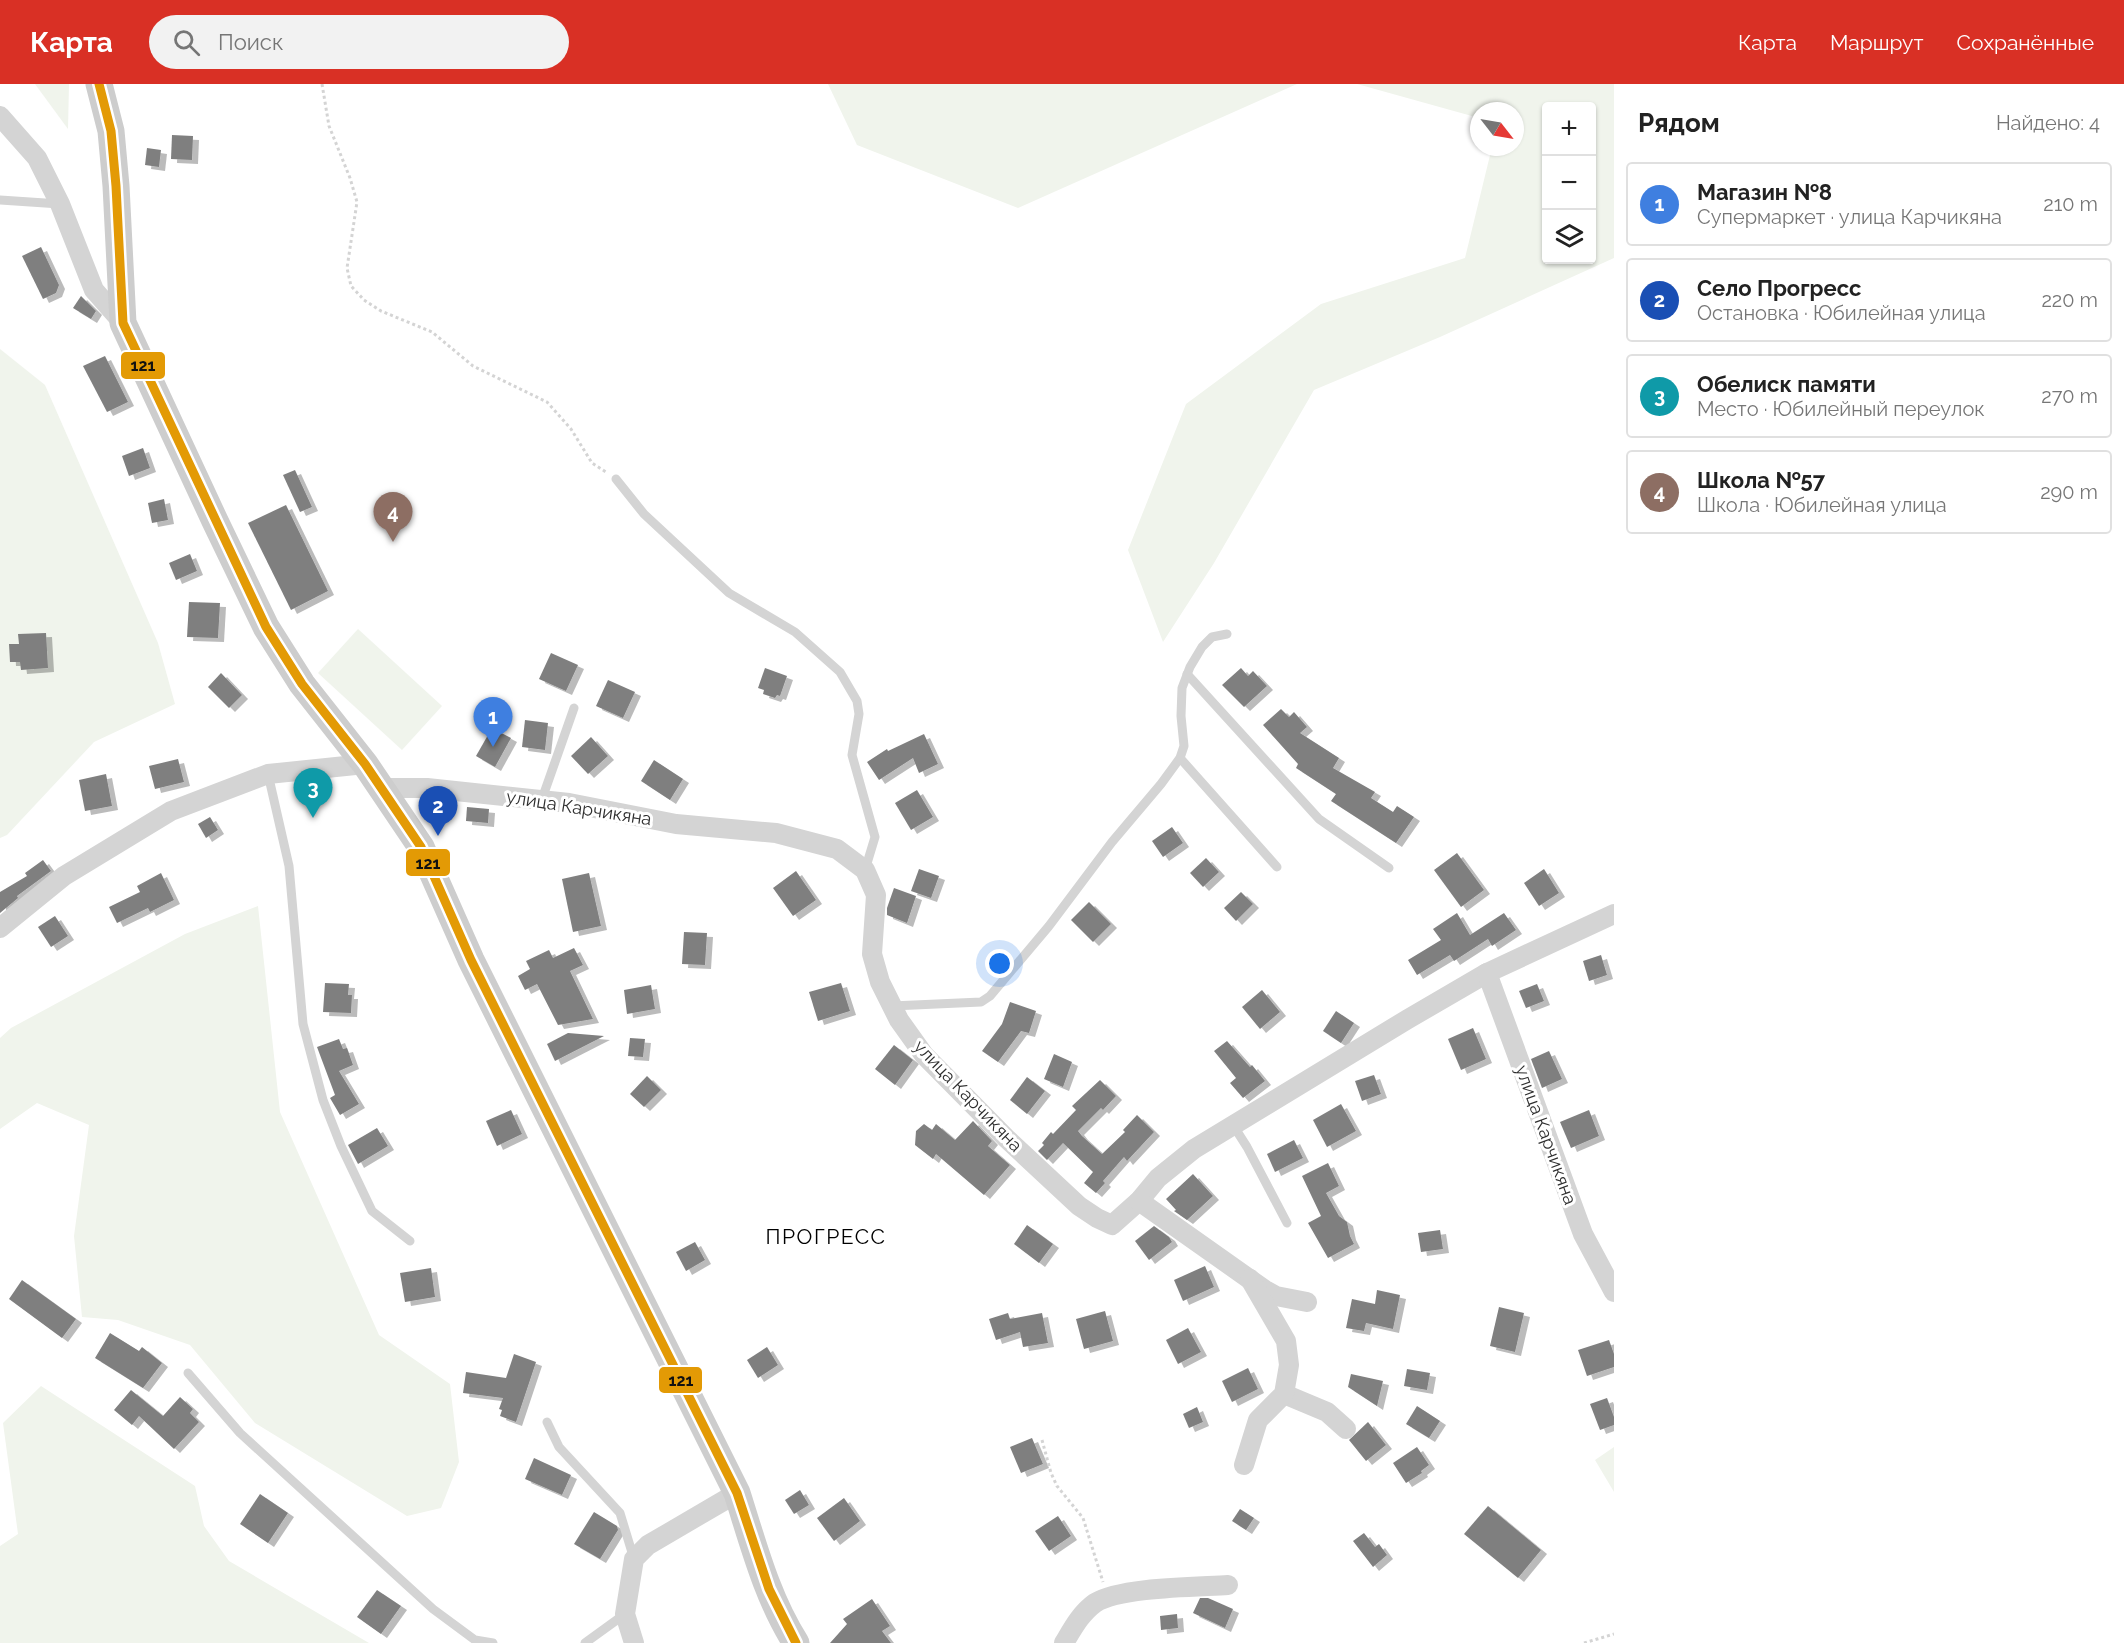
<!DOCTYPE html>
<html lang="ru">
<meta charset="utf-8">
<style>
body{margin:0;font-family:Raleway,sans-serif;background:#f2f2f2;color:#222}
.controls{position:absolute;right:18px;top:18px;display:grid;overflow:hidden;border-radius:6px;box-shadow:0 2px 4px #0004}
.controls button{width:54px;height:54px;display:grid;place-items:center;padding:0;border:0;border-bottom:2px solid #e0e0e0;background:#fff;color:#222;font:30px sans-serif}
.compass{position:absolute;left:1470px;top:18px;width:54px;height:54px;border-radius:50%;background:#fff;box-shadow:0 2px 4px #0004;rotate:121deg}
.you{position:absolute;left:1000px;top:880px;width:21px;height:21px;margin:-15px;border:4px solid #fff;border-radius:50%;background:#1a73e8;box-shadow:0 0 0 9px #1a73e833}
.badge{display:grid;place-items:center;width:39px;height:39px;border-radius:50%;background:#d93025;color:#fff;font-size:20px;font-weight:700}
.pin{position:absolute;translate:-50% -50px;filter:drop-shadow(0 2px 3px #0008)}
.pin::after{content:'';position:absolute;top:32px;width:21px;height:18px;background:inherit;clip-path:polygon(0 0,100% 0,50% 100%)}
.list{margin:0;padding:0;list-style:none}
h2{display:flex;justify-content:space-between;align-items:center;height:78px;margin:0;padding:0 24px;font-size:26px}
h2 small{font-size:20px;font-weight:400;color:#767676}
.list li{display:grid;grid-template-columns:39px 1fr auto;gap:18px;align-items:center;box-sizing:border-box;height:84px;margin:0 12px 12px;padding:0 12px;border:2px solid #e0e0e0;border-radius:6px}
.list b{display:block;font-size:22px;white-space:nowrap}
.list p{margin:0;font-size:20px;white-space:nowrap;color:#767676}
.list em{font-size:20px;font-style:normal;color:#767676}
.icon{flex:none;width:33px;height:33px;fill:none;stroke:currentColor;stroke-width:2;stroke-linecap:round;stroke-linejoin:round}
.map{position:relative;flex:none;width:1614px;height:1559px;overflow:hidden}
header{display:flex;align-items:center;gap:36px;box-sizing:border-box;height:84px;padding:0 30px;background:#d93025;color:#fff}
header strong{font-size:28px}
nav{display:flex;gap:33px;margin-inline-start:auto;font-size:21px}
.search{width:420px;height:54px;background:#f2f2f2;display:flex;align-items:center;gap:15px;box-sizing:border-box;padding:0 21px;border-radius:33px;color:#767676;font-size:22px}
main{display:flex}
aside{flex:1;background:#fff}
.map>svg:first-child{display:block}
.green{fill:#f0f4ec;fill-rule:evenodd}
.building{fill:#7f7f7f;filter:url(#shadow)}
.lines{fill:none;stroke-linecap:round;stroke-linejoin:round}
.path{stroke:#d4d4d4;stroke-width:3;stroke-dasharray:3 3;stroke-linecap:butt}
.lane{stroke:#d4d4d4;stroke-width:9}
.street{stroke:#d4d4d4;stroke-width:20}
.secondary{stroke:#cdcdcd;stroke-width:27}
.bus-1-casing{stroke:#fff;stroke-width:14}
.bus-1{stroke:#e39a05;stroke-width:9}
.labels{text-anchor:middle;stroke-width:6;stroke-linejoin:round;paint-order:stroke}
.street-label{font-size:18px;fill:#2f2f2f;stroke:#fff}
.quarter-label{font-size:21px;letter-spacing:1.5px;fill:#000;stroke:#fff}
.line-badge{stroke:#fff;stroke-width:2}
.pale-badge-label{font-size:16px;text-anchor:middle;font-weight:bold;fill:#111}
</style>
<header>
<strong>Карта</strong>
<div class="search"><svg class="icon" aria-label="search" viewBox="0 0 24 24"><circle cx="10" cy="10" r="6"/><path d="M15 15l6 6"/></svg>Поиск</div>
<nav><a>Карта</a><a>Маршрут</a><a>Сохранённые</a></nav>
</header>
<main>
<div class="map">
<svg width="1614" height="1559" viewBox="0 0 1614 1559">
<defs>
<filter id="shadow"><feDropShadow dx="6" dy="4" stdDeviation="0" flood-color="#0004"/></filter>
</defs>
<rect width="100%" height="100%" fill="#fff"/>
<g class="green">
<path d="M 35,0 L 69,0 L 68,45 Z"/>
<path d="M 828,0 L 1297,0 L 1018,124 L 857,61 Z"/>
<path d="M 1357,0 L 1614,0 L 1614,174 L 1440,253 L 1314,306 L 1214,479 L 1163,558 L 1128,466 L 1186,320 L 1321,220 L 1465,174 L 1492,63 L 1515,63 L 1515,27 L 1479,27 L 1479,34 ZM 1546,22 L 1592,22 L 1592,176 L 1546,176 Z"/>
<path d="M 0,265 L 45,301 L 158,559 L 175,620 L 94,658 L 7,751 L 0,754 Z"/>
<path d="M 358,545 L 442,622 L 402,666 L 318,589 Z"/>
<path d="M 258,822 L 280,1028 L 379,1251 L 450,1300 L 459,1378 L 441,1424 L 407,1432 L 255,1339 L 190,1261 L 118,1236 L 82,1233 L 74,1152 L 89,1041 L 37,1019 L 0,1045 L 0,954 L 11,944 L 185,850 Z"/>
<path d="M 41,1302 L 195,1402 L 204,1442 L 229,1477 L 369,1559 L 0,1559 L 0,1462 L 18,1450 L 3,1339 Z"/>
<path d="M 1614,1363 L 1614,1408 L 1595,1376 Z"/>
</g>
<g class="building">
<path d="M 172,51 L 193,52 L 192,76 L 171,75 Z"/>
<path d="M 147,64 L 161,66 L 159,83 L 145,81 Z"/>
<path d="M 41,163 L 59,201 L 56,209 L 43,215 L 22,172 Z"/>
<path d="M 81,212 L 96,227 L 91,235 L 73,224 Z"/>
<path d="M 105,272 L 128,318 L 107,328 L 83,282 Z"/>
<path d="M 143,364 L 150,384 L 129,392 L 122,372 Z"/>
<path d="M 295,386 L 312,423 L 300,428 L 283,391 Z"/>
<path d="M 164,415 L 168,436 L 152,439 L 148,419 Z"/>
<path d="M 286,421 L 328,507 L 291,526 L 248,439 Z"/>
<path d="M 190,470 L 197,487 L 176,496 L 169,479 Z"/>
<path d="M 189,518 L 220,519 L 218,554 L 187,553 Z"/>
<path d="M 46,549 L 48,584 L 21,586 L 20,578 L 10,578 L 9,560 L 19,560 L 18,550 Z"/>
<path d="M 551,569 L 578,581 L 566,607 L 539,595 Z"/>
<path d="M 765,584 L 787,592 L 780,612 L 777,611 L 775,614 L 763,610 L 764,606 L 758,604 Z"/>
<path d="M 1241,584 L 1248,592 L 1253,587 L 1267,602 L 1244,623 L 1222,601 Z"/>
<path d="M 221,589 L 242,611 L 229,624 L 208,603 Z"/>
<path d="M 608,596 L 635,608 L 623,634 L 596,622 Z"/>
<path d="M 1281,625 L 1289,633 L 1294,628 L 1307,643 L 1300,649 L 1339,674 L 1333,684 L 1375,708 L 1371,714 L 1393,728 L 1397,722 L 1414,733 L 1396,759 L 1331,717 L 1336,710 L 1296,684 L 1298,680 L 1263,641 Z"/>
<path d="M 525,636 L 548,639 L 545,666 L 522,663 Z"/>
<path d="M 492,644 L 511,654 L 495,683 L 476,672 Z"/>
<path d="M 924,650 L 938,680 L 919,689 L 913,674 L 879,696 L 867,678 L 887,665 L 888,667 Z"/>
<path d="M 591,653 L 608,672 L 588,690 L 571,672 Z"/>
<path d="M 178,675 L 184,698 L 155,705 L 149,682 Z"/>
<path d="M 654,676 L 683,695 L 670,716 L 641,697 Z"/>
<path d="M 106,690 L 112,722 L 85,727 L 79,696 Z"/>
<path d="M 917,706 L 933,733 L 911,746 L 895,719 Z"/>
<path d="M 467,723 L 489,725 L 488,739 L 466,737 Z"/>
<path d="M 210,733 L 218,746 L 206,754 L 198,740 Z"/>
<path d="M 1172,743 L 1183,759 L 1163,773 L 1152,757 Z"/>
<path d="M 1457,769 L 1484,806 L 1461,823 L 1434,786 Z"/>
<path d="M 1206,774 L 1219,788 L 1203,803 L 1190,789 Z"/>
<path d="M 43,776 L 51,787 L 17,812 L 18,814 L 0,829 L 0,808 L 27,792 L 25,789 Z"/>
<path d="M 919,785 L 939,792 L 931,814 L 911,807 Z"/>
<path d="M 1544,785 L 1559,809 L 1539,822 L 1524,799 Z"/>
<path d="M 796,787 L 816,816 L 793,832 L 773,804 Z"/>
<path d="M 161,789 L 174,816 L 150,828 L 148,824 L 117,839 L 109,823 L 140,808 L 137,802 Z"/>
<path d="M 589,789 L 601,842 L 573,848 L 562,795 Z"/>
<path d="M 894,804 L 916,812 L 907,839 L 887,831 L 887,824 Z"/>
<path d="M 1241,808 L 1253,820 L 1236,837 L 1224,824 Z"/>
<path d="M 1089,818 L 1111,840 L 1093,858 L 1071,836 Z"/>
<path d="M 1457,829 L 1470,851 L 1504,829 L 1516,846 L 1492,862 L 1488,855 L 1454,877 L 1450,871 L 1417,891 L 1408,876 L 1441,856 L 1433,845 Z"/>
<path d="M 55,832 L 68,852 L 51,863 L 38,843 Z"/>
<path d="M 684,848 L 707,849 L 705,881 L 682,880 Z"/>
<path d="M 574,864 L 583,881 L 570,887 L 593,935 L 558,941 L 537,900 L 525,906 L 518,892 L 530,885 L 526,877 L 549,866 L 553,874 Z"/>
<path d="M 1601,871 L 1607,891 L 1589,897 L 1583,877 Z"/>
<path d="M 325,899 L 349,900 L 348,911 L 352,911 L 351,929 L 323,928 Z"/>
<path d="M 841,899 L 850,927 L 818,937 L 809,908 Z"/>
<path d="M 1537,900 L 1544,917 L 1526,924 L 1519,907 Z"/>
<path d="M 651,901 L 655,925 L 627,930 L 624,906 Z"/>
<path d="M 1262,906 L 1280,928 L 1260,945 L 1242,923 Z"/>
<path d="M 1010,918 L 1036,927 L 1029,949 L 1021,947 L 998,978 L 982,967 L 1002,940 Z"/>
<path d="M 1336,927 L 1354,939 L 1341,959 L 1323,947 Z"/>
<path d="M 1473,944 L 1486,975 L 1461,986 L 1448,955 Z"/>
<path d="M 568,949 L 604,952 L 555,977 L 547,960 Z"/>
<path d="M 630,954 L 645,955 L 643,973 L 628,972 Z"/>
<path d="M 339,955 L 343,965 L 347,964 L 353,981 L 339,987 L 359,1020 L 340,1031 L 330,1014 L 335,1011 L 317,963 Z"/>
<path d="M 1227,957 L 1250,983 L 1252,981 L 1265,997 L 1243,1014 L 1230,999 L 1236,994 L 1214,967 Z"/>
<path d="M 894,961 L 913,976 L 895,1001 L 875,985 Z"/>
<path d="M 1549,967 L 1562,995 L 1542,1004 L 1531,975 Z"/>
<path d="M 1054,970 L 1072,978 L 1063,1003 L 1044,995 Z"/>
<path d="M 1374,991 L 1381,1010 L 1362,1017 L 1355,997 Z"/>
<path d="M 647,992 L 661,1006 L 644,1023 L 630,1010 Z"/>
<path d="M 1027,993 L 1045,1007 L 1027,1030 L 1010,1016 Z"/>
<path d="M 1100,996 L 1116,1012 L 1103,1026 L 1101,1024 L 1078,1047 L 1082,1052 L 1102,1070 L 1125,1048 L 1123,1046 L 1137,1031 L 1154,1048 L 1127,1077 L 1124,1073 L 1103,1097 L 1105,1099 L 1096,1109 L 1084,1099 L 1093,1088 L 1063,1059 L 1047,1076 L 1038,1067 L 1044,1061 L 1042,1059 L 1051,1048 L 1053,1050 L 1076,1026 L 1072,1022 Z"/>
<path d="M 1341,1020 L 1356,1047 L 1327,1063 L 1313,1036 Z"/>
<path d="M 511,1026 L 522,1050 L 497,1062 L 486,1037 Z"/>
<path d="M 1589,1026 L 1599,1052 L 1571,1064 L 1560,1038 Z"/>
<path d="M 973,1037 L 992,1057 L 988,1062 L 1010,1081 L 984,1111 L 936,1070 L 933,1075 L 915,1061 L 916,1047 L 924,1040 L 932,1046 L 936,1040 L 955,1056 Z"/>
<path d="M 377,1044 L 388,1062 L 358,1080 L 348,1061 Z"/>
<path d="M 1294,1056 L 1303,1074 L 1275,1088 L 1267,1070 Z"/>
<path d="M 1328,1079 L 1339,1102 L 1326,1109 L 1339,1132 L 1347,1138 L 1350,1152 L 1354,1160 L 1328,1174 L 1308,1139 L 1321,1132 L 1302,1092 Z"/>
<path d="M 1193,1090 L 1213,1112 L 1187,1136 L 1174,1127 L 1176,1126 L 1166,1115 Z"/>
<path d="M 1027,1141 L 1053,1160 L 1039,1179 L 1014,1160 Z"/>
<path d="M 1154,1142 L 1169,1153 L 1172,1158 L 1149,1176 L 1135,1157 Z"/>
<path d="M 1440,1146 L 1443,1165 L 1421,1168 L 1418,1149 Z"/>
<path d="M 695,1158 L 705,1176 L 686,1187 L 676,1168 Z"/>
<path d="M 1205,1182 L 1214,1203 L 1183,1217 L 1174,1196 Z"/>
<path d="M 431,1184 L 435,1213 L 405,1218 L 400,1189 Z"/>
<path d="M 22,1196 L 76,1235 L 62,1254 L 9,1215 Z"/>
<path d="M 1377,1206 L 1400,1211 L 1393,1245 L 1366,1239 L 1364,1247 L 1346,1244 L 1352,1215 L 1375,1220 Z"/>
<path d="M 1499,1223 L 1524,1229 L 1515,1268 L 1490,1262 Z"/>
<path d="M 1105,1227 L 1113,1257 L 1084,1265 L 1076,1235 Z"/>
<path d="M 1008,1229 L 1010,1235 L 1042,1229 L 1048,1259 L 1023,1263 L 1020,1248 L 996,1256 L 989,1235 Z"/>
<path d="M 1188,1244 L 1201,1268 L 1178,1280 L 1166,1256 Z"/>
<path d="M 110,1249 L 139,1267 L 142,1263 L 162,1279 L 143,1304 L 95,1274 Z"/>
<path d="M 1609,1256 L 1614,1270 L 1614,1283 L 1587,1292 L 1578,1266 Z"/>
<path d="M 767,1263 L 778,1281 L 758,1294 L 747,1276 Z"/>
<path d="M 514,1270 L 536,1278 L 516,1338 L 500,1332 L 502,1326 L 499,1325 L 503,1314 L 463,1309 L 466,1288 L 506,1294 Z"/>
<path d="M 1248,1284 L 1258,1305 L 1232,1318 L 1222,1297 Z"/>
<path d="M 1407,1285 L 1430,1289 L 1427,1306 L 1404,1302 Z"/>
<path d="M 1351,1290 L 1383,1297 L 1377,1322 L 1348,1303 Z"/>
<path d="M 131,1306 L 163,1332 L 180,1313 L 193,1325 L 190,1329 L 199,1338 L 174,1365 L 139,1332 L 132,1341 L 114,1326 Z"/>
<path d="M 1607,1314 L 1614,1333 L 1614,1341 L 1600,1346 L 1590,1320 Z"/>
<path d="M 1417,1322 L 1440,1337 L 1429,1354 L 1406,1340 Z"/>
<path d="M 1197,1323 L 1203,1338 L 1189,1344 L 1183,1330 Z"/>
<path d="M 1368,1338 L 1386,1361 L 1366,1377 L 1349,1356 Z"/>
<path d="M 1032,1354 L 1043,1380 L 1021,1389 L 1010,1363 Z"/>
<path d="M 1417,1363 L 1429,1381 L 1421,1387 L 1422,1389 L 1406,1399 L 1393,1379 Z"/>
<path d="M 534,1374 L 571,1391 L 562,1411 L 525,1395 Z"/>
<path d="M 800,1406 L 809,1421 L 794,1430 L 785,1416 Z"/>
<path d="M 260,1410 L 288,1429 L 268,1459 L 240,1440 Z"/>
<path d="M 844,1414 L 860,1437 L 834,1457 L 817,1434 Z"/>
<path d="M 1488,1422 L 1541,1466 L 1518,1494 L 1464,1450 Z"/>
<path d="M 1240,1425 L 1254,1434 L 1246,1446 L 1232,1437 Z"/>
<path d="M 594,1428 L 617,1442 L 618,1446 L 600,1475 L 574,1460 Z"/>
<path d="M 1058,1432 L 1071,1452 L 1049,1467 L 1035,1447 Z"/>
<path d="M 1364,1449 L 1375,1463 L 1379,1460 L 1387,1471 L 1373,1483 L 1353,1457 Z"/>
<path d="M 377,1506 L 401,1522 L 381,1550 L 357,1533 Z"/>
<path d="M 1200,1514 L 1208,1514 L 1233,1525 L 1225,1544 L 1193,1529 Z"/>
<path d="M 872,1515 L 890,1542 L 882,1547 L 891,1559 L 830,1559 L 847,1540 L 843,1535 Z"/>
<path d="M 1177,1530 L 1178,1544 L 1161,1546 L 1160,1532 Z"/>
</g>
<g class="lines">
<g class="path">
<path d="M 322,0 L 329,42 L 350,94 L 357,118 L 347,184 L 351,202 L 364,216 L 381,227 L 432,248 L 473,282 L 547,318 L 571,345 L 592,379 L 606,388"/>
<path d="M 316,714 L 318,704"/>
<path d="M 1042,1356 L 1051,1389 L 1057,1402 L 1083,1434 L 1103,1498"/>
<path d="M 1584,1559 L 1614,1550"/>
</g>
<g class="lane">
<path d="M 0,116 L 60,120"/>
<path d="M 616,395 L 644,430 L 729,509 L 795,548 L 840,588 L 857,617 L 859,630 L 852,671 L 875,753 L 865,786"/>
<path d="M 1187,590 L 1319,735 L 1389,784"/>
<path d="M 1180,674 L 1277,783"/>
<path d="M 268,690 L 289,782 L 303,940 L 323,1016 L 341,1062 L 372,1127 L 410,1157"/>
<path d="M 542,715 L 574,624"/>
<path d="M 892,922 L 981,918 L 990,912 L 1049,842 L 1112,758 L 1161,700 L 1180,674 L 1184,662 L 1181,632 L 1182,604 L 1190,583 L 1202,563 L 1212,553 L 1227,550"/>
<path d="M 1233,1041 L 1247,1063 L 1287,1139"/>
<path d="M 188,1289 L 240,1349 L 433,1525 L 475,1556 L 493,1559"/>
<path d="M 547,1338 L 559,1363 L 620,1429 L 634,1475"/>
<path d="M 585,1559 L 625,1530"/>
</g>
<g class="street">
<path d="M 0,32 L 37,74 L 60,120 L 94,206 L 123,239"/>
<path d="M 383,704 L 427,704 L 569,719 L 676,740 L 776,749 L 837,765 L 865,786 L 876,811 L 872,870 L 880,898 L 899,936 L 924,971 L 1006,1054 L 1079,1122 L 1097,1134 L 1112,1141 L 1139,1117 L 1158,1094 L 1194,1065 L 1408,935 L 1487,889 L 1614,830"/>
<path d="M 0,844 L 64,792 L 171,727 L 268,690 L 365,680"/>
<path d="M 1487,889 L 1583,1150 L 1614,1208"/>
<path d="M 1139,1117 L 1265,1206 L 1276,1212 L 1307,1218"/>
<path d="M 1284,1310 L 1327,1328 L 1346,1345"/>
<path d="M 1244,1381 L 1258,1336 L 1284,1310 L 1289,1281 L 1286,1257 L 1250,1195"/>
<path d="M 634,1559 L 625,1530 L 634,1475 L 648,1461 L 737,1409"/>
<path d="M 1064,1559 C 1073,1544 1081,1529 1095,1519 C 1120,1503 1196,1503 1228,1501"/>
</g>
<path class="secondary" d="M 99,0 L 111,47 L 116,102 L 123,239 L 215,437 L 266,543 L 302,600 L 365,680 L 421,763 L 471,876 L 737,1409 C 753,1459 767,1514 796,1559"/>
<defs>
<path id="bus-1" d="M 99,0 L 111,47 L 116,102 L 123,239 L 266,543 L 302,600 L 365,680 L 421,763 L 471,876 L 737,1409 L 769,1505 L 796,1559"/>
</defs>
<use href="#bus-1" class="bus-1-casing"/>
<use href="#bus-1" class="bus-1"/>
</g>
<g class="labels">
<g class="street-label">
<text transform="translate(579 724) rotate(9)" y="6">улица Карчикяна</text>
<text transform="translate(968 1012) rotate(46)" y="6">улица Карчикяна</text>
<text transform="translate(1546 1051) rotate(70)" y="6">улица Карчикяна</text>
</g>
<g class="quarter-label">
<text x="826" y="1160">ПРОГРЕСС</text>
</g>
</g>
<g class="line-badge">
<rect x="120" y="267" width="46" height="29" rx="6" fill="#e39a05"/>
<rect x="405" y="764" width="46" height="29" rx="6" fill="#e39a05"/>
<rect x="658" y="1282" width="45" height="28" rx="6" fill="#e39a05"/>
</g>
<g class="pale-badge-label">
<text x="143" y="287">121</text>
<text x="428" y="785">121</text>
<text x="681" y="1302">121</text>
</g>
</svg>
<div class="controls">
<button>+</button>
<button>−</button>
<button><svg class="icon" aria-label="layers" viewBox="0 0 24 24"><path d="M12 4l9 5-9 5-9-5zM3 14l9 5 9-5"/></svg></button>
</div>
<svg class="compass" viewBox="-18 -18 36 36"><path d="M0-13l5 13h-10z" fill="#e53935"/><path d="M0 13l5-13h-10z" fill="#767676"/></svg>
<div class="you"></div>
<div class="pin badge" style="left:493px;top:663px;background:#3f7fe0">1</div>
<div class="pin badge" style="left:438px;top:752px;background:#1a4fb4">2</div>
<div class="pin badge" style="left:313px;top:734px;background:#0f9aa8">3</div>
<div class="pin badge" style="left:393px;top:458px;background:#8d6e63">4</div>
</div>
<aside>
<h2>Рядом<small>Найдено: 4</small></h2>
<ul class="list">
<li><span class="badge" style="background:#3f7fe0">1</span><div><b>Магазин №8</b><p>Супермаркет · улица Карчикяна</p></div><em>210 m</em></li>
<li><span class="badge" style="background:#1a4fb4">2</span><div><b>Село Прогресс</b><p>Остановка · Юбилейная улица</p></div><em>220 m</em></li>
<li><span class="badge" style="background:#0f9aa8">3</span><div><b>Обелиск памяти</b><p>Место · Юбилейный переулок</p></div><em>270 m</em></li>
<li><span class="badge" style="background:#8d6e63">4</span><div><b>Школа №57</b><p>Школа · Юбилейная улица</p></div><em>290 m</em></li>
</ul>
</aside>
</main>
